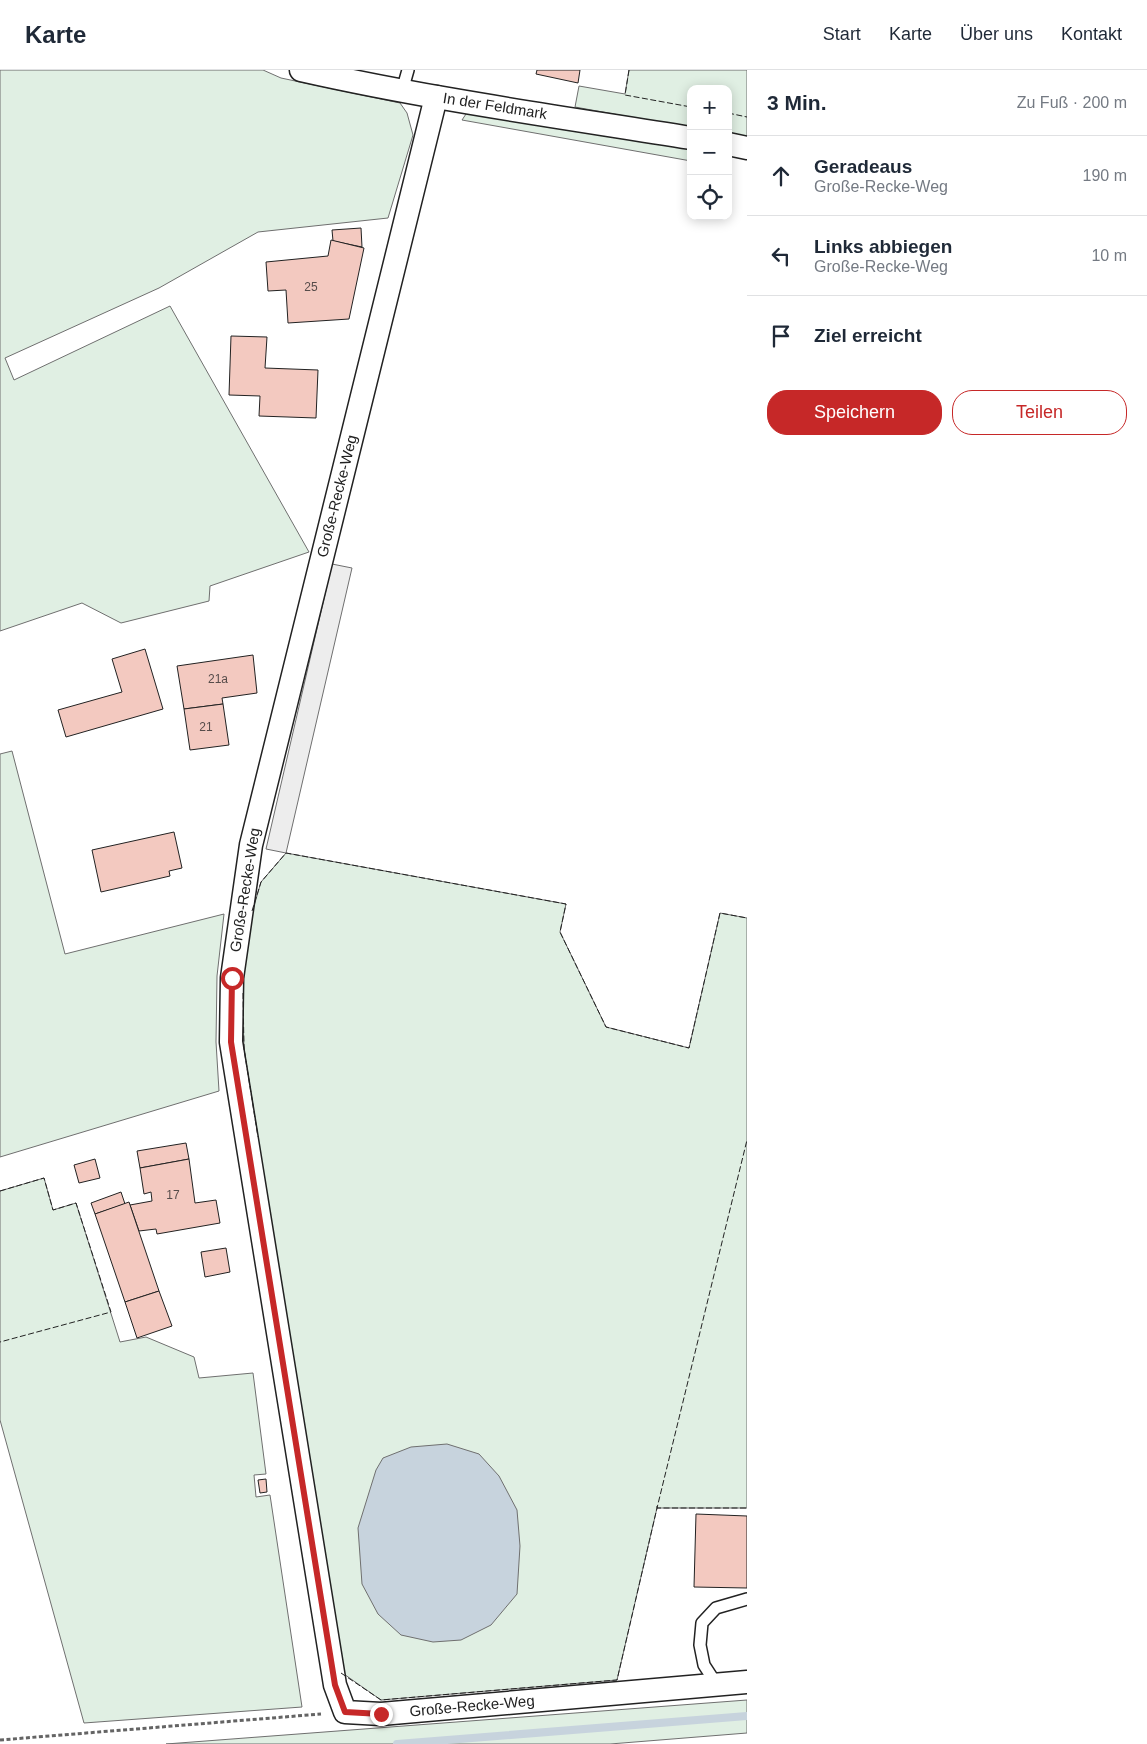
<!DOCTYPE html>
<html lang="de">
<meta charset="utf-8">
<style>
body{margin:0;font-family:Arial,sans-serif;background:#f6f6f7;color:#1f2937}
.controls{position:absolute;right:15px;top:15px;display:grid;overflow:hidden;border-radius:10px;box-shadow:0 2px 12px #0003}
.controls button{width:45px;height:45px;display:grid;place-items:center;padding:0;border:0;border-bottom:1px solid #e0e1e3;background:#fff;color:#1f2937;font:25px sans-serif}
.stop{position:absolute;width:15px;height:15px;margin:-11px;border:4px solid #c62828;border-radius:50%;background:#fff}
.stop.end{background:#c62828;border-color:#fff;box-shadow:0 1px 5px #0008}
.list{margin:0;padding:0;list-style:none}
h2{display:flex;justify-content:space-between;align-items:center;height:65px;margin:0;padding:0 20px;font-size:21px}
h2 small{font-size:16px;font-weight:400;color:#747a83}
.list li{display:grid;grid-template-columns:32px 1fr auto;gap:15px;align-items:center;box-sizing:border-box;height:80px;padding:0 20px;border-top:1px solid #e0e1e3}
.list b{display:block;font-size:19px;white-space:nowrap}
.list p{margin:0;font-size:16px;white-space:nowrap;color:#747a83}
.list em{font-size:16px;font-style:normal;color:#747a83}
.actions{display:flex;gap:10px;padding:15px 20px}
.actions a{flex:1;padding:11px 0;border:1px solid #c62828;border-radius:20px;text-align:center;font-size:18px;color:#c62828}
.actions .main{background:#c62828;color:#fff}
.icon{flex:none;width:28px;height:28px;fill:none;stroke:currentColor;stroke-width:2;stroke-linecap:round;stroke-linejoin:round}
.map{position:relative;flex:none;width:747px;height:1674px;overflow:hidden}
header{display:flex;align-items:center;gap:30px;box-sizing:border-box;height:70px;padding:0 25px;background:#fff;border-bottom:1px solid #e0e1e3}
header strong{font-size:24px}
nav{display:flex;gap:28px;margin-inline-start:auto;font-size:18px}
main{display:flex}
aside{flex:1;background:#fff}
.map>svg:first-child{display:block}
.green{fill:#e0efe3;stroke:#6f6f6f}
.parking{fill:#ededed;stroke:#6f6f6f}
.water{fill:#c7d3dd;stroke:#6f6f6f}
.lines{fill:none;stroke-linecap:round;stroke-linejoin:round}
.stream{stroke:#c7d3dd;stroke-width:8}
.building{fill:#f3c9c0;stroke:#222}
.lane-casing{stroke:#222;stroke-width:14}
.street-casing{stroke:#222;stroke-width:25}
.path{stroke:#646464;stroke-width:3;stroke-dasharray:4 2.5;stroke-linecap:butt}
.lane{stroke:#fff;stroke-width:11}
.street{stroke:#fff;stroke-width:22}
.fence{stroke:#222;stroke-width:1;stroke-dasharray:6 2.5;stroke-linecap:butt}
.route{stroke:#c62828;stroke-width:6}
.labels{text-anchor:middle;stroke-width:4;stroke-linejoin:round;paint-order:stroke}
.number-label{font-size:12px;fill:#564c4a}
.street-label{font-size:15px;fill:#222;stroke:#fff}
</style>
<header>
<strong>Karte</strong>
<nav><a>Start</a><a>Karte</a><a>Über uns</a><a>Kontakt</a></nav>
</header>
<main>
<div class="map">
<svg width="747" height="1674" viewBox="0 0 747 1674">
<rect width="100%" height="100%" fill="#fff"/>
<g class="green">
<path d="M 0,0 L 263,0 L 281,8 L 400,33 L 407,43 L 413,65 L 388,148 L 258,162 L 159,218 L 5,288 L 14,310 L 170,236 L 309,482 L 210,516 L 209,531 L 121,553 L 82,533 L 0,561 Z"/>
<path d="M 629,0 L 747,0 L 747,68 L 728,65 L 728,19 L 691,19 L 691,58 L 575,37 L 579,16 L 625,24 Z"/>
<path d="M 468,41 L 691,79 L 691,91 L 462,50 Z"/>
<path d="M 12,681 L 65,884 L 224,844 L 217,906 L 216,972 L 219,1021 L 0,1087 L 0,684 Z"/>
<path d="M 286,783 L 566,834 L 560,862 L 606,957 L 689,978 L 720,843 L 747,848 L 747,1438 L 657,1438 L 617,1610 L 381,1630 L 341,1602 L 244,979 L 242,909 L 249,853 L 261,812 Z"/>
<path d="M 44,1108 L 53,1140 L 76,1133 L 120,1272 L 146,1267 L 194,1287 L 199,1308 L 253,1303 L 266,1404 L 254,1405 L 256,1427 L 270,1425 L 302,1637 L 84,1653 L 0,1350 L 0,1121 Z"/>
<path d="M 747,1630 L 747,1663 L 610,1674 L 166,1674 Z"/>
</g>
<path class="parking" d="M 332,494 L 352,498 L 286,783 L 266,779 Z"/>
<path class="water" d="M 447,1374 L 479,1384 L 499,1406 L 517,1440 L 520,1476 L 517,1524 L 491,1555 L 461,1570 L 433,1572 L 401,1565 L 378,1544 L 362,1514 L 358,1458 L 376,1400 L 383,1388 L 411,1377 Z"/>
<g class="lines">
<path class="stream" d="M 397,1674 L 747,1646"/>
</g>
<g class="building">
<path d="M 537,0 L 580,0 L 578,13 L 536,4 Z"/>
<path d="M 361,158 L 362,177 L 333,171 L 332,160 Z"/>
<path d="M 331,170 L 364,178 L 349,249 L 288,253 L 286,220 L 268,221 L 266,192 L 328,186 Z"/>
<path d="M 231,266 L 267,267 L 265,298 L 318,300 L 316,348 L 259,346 L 260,326 L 229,325 Z"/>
<path d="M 145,579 L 163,639 L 66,667 L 58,640 L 122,622 L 112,589 Z"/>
<path d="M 253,585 L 257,623 L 222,628 L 223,634 L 184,639 L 177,596 Z"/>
<path d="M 223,634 L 229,675 L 190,680 L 184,639 Z"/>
<path d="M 174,762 L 182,798 L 169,801 L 170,806 L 101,822 L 92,780 Z"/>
<path d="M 186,1073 L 189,1089 L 140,1098 L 137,1081 Z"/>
<path d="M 95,1089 L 100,1108 L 79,1113 L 74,1095 Z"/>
<path d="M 189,1089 L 195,1133 L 216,1130 L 220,1153 L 157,1164 L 156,1159 L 139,1161 L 130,1135 L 152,1131 L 151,1122 L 144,1124 L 140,1098 Z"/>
<path d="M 121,1122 L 125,1134 L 95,1144 L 91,1133 Z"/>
<path d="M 129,1132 L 159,1221 L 125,1232 L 95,1144 Z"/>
<path d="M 226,1178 L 230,1202 L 205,1207 L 201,1182 Z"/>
<path d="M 159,1221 L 172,1256 L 137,1268 L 125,1232 Z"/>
<path d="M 266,1409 L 267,1422 L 260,1423 L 258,1410 Z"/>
<path d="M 696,1444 L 747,1446 L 747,1518 L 694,1517 Z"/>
</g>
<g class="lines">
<defs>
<g id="lane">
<path d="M 402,21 L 408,0"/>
<path d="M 717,1615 L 704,1595 L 700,1575 L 702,1553 L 716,1538 L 747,1529"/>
</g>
<g id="street">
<path d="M 301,0 C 429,29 561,47 691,68"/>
<path d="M 436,27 L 251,775 L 232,908 L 231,972 L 335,1615 L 345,1642 L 381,1644 L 747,1612"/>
<path d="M 728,74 L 747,78"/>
</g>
</defs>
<use href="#lane" class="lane-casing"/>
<use href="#street" class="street-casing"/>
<path class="path" d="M 0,1670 L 321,1644"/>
<use href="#lane" class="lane"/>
<use href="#street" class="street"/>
<g class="fence">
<path d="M 629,0 L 625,25 L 691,37"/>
<path d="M 728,43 L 747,47"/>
<path d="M 252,841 L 261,812 L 286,783 L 566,834 L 560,862 L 606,957 L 689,978 L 720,843 L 747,848"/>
<path d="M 243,923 L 244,979 L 258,1067"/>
<path d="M 0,1121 L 44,1108 L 53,1140 L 76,1133 L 111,1242 L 0,1272"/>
<path d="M 657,1436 L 657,1438 L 747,1438"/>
<path d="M 341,1603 L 381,1630 L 617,1610 L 657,1438 L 747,1070"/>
</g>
</g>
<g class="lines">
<path class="route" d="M 232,908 L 231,972 L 335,1615 L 345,1642 L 381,1644"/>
</g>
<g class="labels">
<g class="number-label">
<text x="311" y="221">25</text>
<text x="218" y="613">21a</text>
<text x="206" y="661">21</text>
<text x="173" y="1129">17</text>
</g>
<g class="street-label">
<text transform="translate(495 36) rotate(9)" y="5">In der Feldmark</text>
<text transform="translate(337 426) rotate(-76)" y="5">Große-Recke-Weg</text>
<text transform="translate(245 820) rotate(-81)" y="5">Große-Recke-Weg</text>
<text transform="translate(472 1636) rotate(-5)" y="5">Große-Recke-Weg</text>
</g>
</g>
</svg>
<div class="controls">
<button>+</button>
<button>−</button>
<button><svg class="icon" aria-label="locate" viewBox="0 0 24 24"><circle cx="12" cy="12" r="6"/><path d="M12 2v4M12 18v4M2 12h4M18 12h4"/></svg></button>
</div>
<div class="stop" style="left:232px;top:908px"></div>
<div class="stop end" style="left:381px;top:1644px"></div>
</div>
<aside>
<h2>3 Min.<small>Zu Fuß · 200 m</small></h2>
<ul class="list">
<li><svg class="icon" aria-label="ahead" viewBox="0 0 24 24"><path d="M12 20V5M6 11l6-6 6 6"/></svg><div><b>Geradeaus</b><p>Große-Recke-Weg</p></div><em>190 m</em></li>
<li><svg class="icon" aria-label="left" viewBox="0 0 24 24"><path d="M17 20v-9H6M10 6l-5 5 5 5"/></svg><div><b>Links abbiegen</b><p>Große-Recke-Weg</p></div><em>10 m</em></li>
<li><svg class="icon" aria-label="arrive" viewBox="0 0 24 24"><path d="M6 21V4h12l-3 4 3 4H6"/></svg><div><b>Ziel erreicht</b></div></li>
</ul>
<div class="actions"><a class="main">Speichern</a><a>Teilen</a></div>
</aside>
</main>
